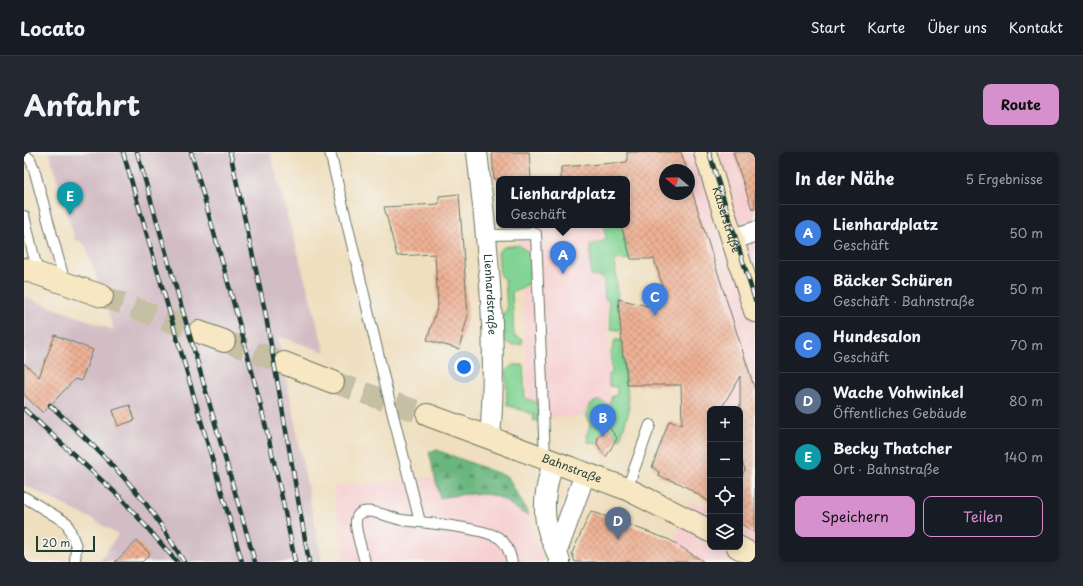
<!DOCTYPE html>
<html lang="de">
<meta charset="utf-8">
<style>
body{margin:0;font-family:"Playpen Sans",sans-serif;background:#242831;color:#f1f3f6}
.controls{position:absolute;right:12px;bottom:12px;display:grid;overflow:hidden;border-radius:8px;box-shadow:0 2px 10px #0003}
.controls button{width:36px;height:36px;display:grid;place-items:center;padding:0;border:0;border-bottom:1px solid #363941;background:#171b24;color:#f1f3f6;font:20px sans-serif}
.compass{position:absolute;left:635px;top:12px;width:36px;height:36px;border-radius:50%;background:#171b24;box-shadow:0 2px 10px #0003;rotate:289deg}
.scale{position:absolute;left:12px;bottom:10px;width:59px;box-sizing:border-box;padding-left:4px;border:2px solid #1f3d34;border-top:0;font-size:11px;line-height:14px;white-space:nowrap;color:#1f3d34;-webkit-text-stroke:3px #f6f6f2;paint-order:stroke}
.you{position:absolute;left:440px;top:215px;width:14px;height:14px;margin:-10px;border:3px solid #fff;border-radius:50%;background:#1a73e8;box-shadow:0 0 0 6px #1a73e833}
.badge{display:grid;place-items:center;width:26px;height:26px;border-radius:50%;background:#d690ce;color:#fff;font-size:13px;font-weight:700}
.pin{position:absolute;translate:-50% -33px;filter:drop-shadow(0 1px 2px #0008)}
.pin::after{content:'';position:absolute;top:21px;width:14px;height:12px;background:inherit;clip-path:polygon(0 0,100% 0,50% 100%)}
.popup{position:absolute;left:472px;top:24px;width:134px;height:52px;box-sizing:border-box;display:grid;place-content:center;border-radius:8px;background:#171b24;filter:drop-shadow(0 1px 3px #0005);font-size:13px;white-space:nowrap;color:#9ea1a6}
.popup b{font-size:15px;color:#f1f3f6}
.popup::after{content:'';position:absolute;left:50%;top:100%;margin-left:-8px;border:8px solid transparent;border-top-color:#171b24}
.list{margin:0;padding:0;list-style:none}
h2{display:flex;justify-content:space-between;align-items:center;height:52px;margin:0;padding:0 16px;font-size:17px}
h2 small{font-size:13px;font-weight:400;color:#9ea1a6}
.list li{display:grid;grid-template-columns:26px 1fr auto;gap:12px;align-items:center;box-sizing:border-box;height:56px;padding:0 16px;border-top:1px solid #363941}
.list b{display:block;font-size:15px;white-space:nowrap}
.list p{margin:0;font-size:13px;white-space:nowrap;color:#9ea1a6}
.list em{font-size:13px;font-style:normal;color:#9ea1a6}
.actions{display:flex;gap:8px;padding:12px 16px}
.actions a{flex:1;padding:9px 0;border:1px solid #d690ce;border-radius:8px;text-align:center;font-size:14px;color:#d690ce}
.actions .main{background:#d690ce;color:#111}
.icon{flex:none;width:22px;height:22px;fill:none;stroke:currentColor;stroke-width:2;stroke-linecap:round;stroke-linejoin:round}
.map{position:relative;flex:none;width:731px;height:410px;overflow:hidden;border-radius:8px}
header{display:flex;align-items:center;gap:24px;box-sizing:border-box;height:56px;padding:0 20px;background:#171b24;border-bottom:1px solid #363941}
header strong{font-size:19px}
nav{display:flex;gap:22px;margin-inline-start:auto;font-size:14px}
.intro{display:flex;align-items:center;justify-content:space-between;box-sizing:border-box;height:96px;padding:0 24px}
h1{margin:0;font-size:28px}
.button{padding:10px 18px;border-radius:8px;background:#d690ce;color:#111;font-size:14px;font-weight:700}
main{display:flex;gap:24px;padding:0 24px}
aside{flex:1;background:#171b24;border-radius:8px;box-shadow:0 2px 10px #0003}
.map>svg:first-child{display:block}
.built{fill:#f7cfd0;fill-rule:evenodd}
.railway{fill:#d2bdc5}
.grass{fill:#82d494;stroke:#508864}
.forest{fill:url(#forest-firs);stroke:#447a59}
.building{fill:url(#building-cross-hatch)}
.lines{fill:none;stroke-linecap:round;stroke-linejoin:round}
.secondary-tunnel{stroke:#c5bfa3;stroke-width:22;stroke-dasharray:22 11;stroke-linecap:butt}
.service-casing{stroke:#687665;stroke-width:12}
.minor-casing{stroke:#687665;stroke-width:22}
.secondary-casing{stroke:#687665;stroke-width:24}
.service{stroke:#fff;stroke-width:10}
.minor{stroke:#fff;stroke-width:20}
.secondary{stroke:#f8e7c3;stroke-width:22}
.rail-casing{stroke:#1f3d34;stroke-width:4.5}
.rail{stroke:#f6f6f2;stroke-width:3;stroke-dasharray:9;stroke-linecap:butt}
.labels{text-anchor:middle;stroke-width:3;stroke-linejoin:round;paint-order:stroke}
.street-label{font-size:11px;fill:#1f3d34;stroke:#f6f6f2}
</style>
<header>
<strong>Locato</strong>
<nav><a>Start</a><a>Karte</a><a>Über uns</a><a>Kontakt</a></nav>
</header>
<div class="intro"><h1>Anfahrt</h1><a class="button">Route</a></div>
<main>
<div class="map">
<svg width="731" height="410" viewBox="0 0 731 410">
<defs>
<pattern id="forest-firs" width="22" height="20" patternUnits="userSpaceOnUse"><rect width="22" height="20" fill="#69b67e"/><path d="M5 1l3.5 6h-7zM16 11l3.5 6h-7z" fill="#569568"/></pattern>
<pattern id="building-cross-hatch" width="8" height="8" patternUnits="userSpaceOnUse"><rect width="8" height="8" fill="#efb194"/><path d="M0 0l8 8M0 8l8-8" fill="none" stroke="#c1917a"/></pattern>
</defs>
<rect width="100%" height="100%" fill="#f6f6f2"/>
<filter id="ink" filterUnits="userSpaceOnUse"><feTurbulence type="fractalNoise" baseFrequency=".025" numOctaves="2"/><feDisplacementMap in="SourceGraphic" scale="8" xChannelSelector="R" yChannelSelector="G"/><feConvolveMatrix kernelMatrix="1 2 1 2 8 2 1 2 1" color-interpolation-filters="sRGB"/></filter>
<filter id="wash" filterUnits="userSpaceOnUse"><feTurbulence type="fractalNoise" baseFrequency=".012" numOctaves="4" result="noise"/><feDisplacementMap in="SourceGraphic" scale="16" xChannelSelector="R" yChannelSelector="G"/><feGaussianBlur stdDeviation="0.9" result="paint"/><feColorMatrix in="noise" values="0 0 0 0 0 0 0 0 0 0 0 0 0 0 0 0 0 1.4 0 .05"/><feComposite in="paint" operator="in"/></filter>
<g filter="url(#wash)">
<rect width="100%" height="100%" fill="#efdfbf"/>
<g class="built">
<path d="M 624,0 L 731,0 L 731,410 L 641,410 L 668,349 L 686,354 L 686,395 L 716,395 L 716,257 L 697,257 ZM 641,18 L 665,18 L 665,42 L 641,42 Z"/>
<path d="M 494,73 L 578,73 L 588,264 L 506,266 Z"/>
<path d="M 411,325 L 416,346 L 447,341 L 477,346 L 495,360 L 505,363 L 520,410 L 321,410 L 309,335 Z"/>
</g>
<path class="railway" d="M 25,0 L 246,0 L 301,200 L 254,184 L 298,410 L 75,410 L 94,383 L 70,368 L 0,333 L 0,145 L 90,178 L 62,94 L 58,90 L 51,88 Z"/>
<g class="grass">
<path d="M 580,73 L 597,73 L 607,107 L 591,108 L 596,170 L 609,172 L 608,180 L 587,177 L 584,148 L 581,147 L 579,125 L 567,124 L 566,93 L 582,88 Z"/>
<path d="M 495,93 L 505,101 L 507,131 L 488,140 L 490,184 L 498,187 L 498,192 L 488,193 L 480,189 L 478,162 L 483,158 L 481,127 L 476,124 L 474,100 L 480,95 Z"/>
<path d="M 591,188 L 597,188 L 603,233 L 605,259 L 596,287 L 593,286 L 585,275 L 574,284 L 573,292 L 564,290 L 563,282 L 566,272 L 562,262 L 566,252 L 575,248 L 585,253 L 588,244 L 593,243 L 593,235 L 585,234 L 585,222 L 588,222 L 587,200 Z"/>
<path d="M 489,213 L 499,213 L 501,246 L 514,251 L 515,270 L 509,268 L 511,263 L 483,253 L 482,218 Z"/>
</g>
<path class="forest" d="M 413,298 L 484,325 L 505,363 C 494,360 488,352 478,347 C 463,338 433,343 416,346 L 405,300 Z"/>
<g id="blocks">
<g class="building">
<path d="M 468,0 L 505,0 L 507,27 L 470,27 Z"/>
<path d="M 603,0 L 657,0 L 663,18 L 641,18 L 641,42 L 665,42 L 665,24 L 668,32 L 666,33 L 731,238 L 731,381 L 716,371 L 716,326 L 721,318 L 716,303 L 716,224 L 697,257 L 686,257 L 686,350 L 657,332 L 634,324 L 635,320 L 628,315 L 645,269 L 658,273 L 657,233 L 603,233 L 601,205 L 599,205 L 594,147 L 636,157 L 638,132 L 630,107 L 607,107 L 597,73 L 603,73 L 603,27 L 537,27 L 537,15 L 603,10 Z"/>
<path d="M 709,0 L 731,0 L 731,57 L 728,57 Z"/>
<path d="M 435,42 L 444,163 L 435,197 L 403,188 L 414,153 L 411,102 L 373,104 L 360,55 L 415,52 L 415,44 Z"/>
<path d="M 31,183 L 69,198 L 57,229 L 51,227 L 19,261 L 0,243 L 0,211 L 15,225 Z"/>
<path d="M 106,253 L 111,268 L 94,274 L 89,258 Z"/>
<path d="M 585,275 L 593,286 L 582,305 L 573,292 L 574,284 Z"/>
<path d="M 567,359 L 646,388 L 680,410 L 551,410 L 548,401 Z"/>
<path d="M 113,389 L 126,402 L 118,410 L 91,410 Z"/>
</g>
</g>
</g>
<g filter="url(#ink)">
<use href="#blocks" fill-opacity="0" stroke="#687665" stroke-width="1"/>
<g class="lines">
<g class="secondary-tunnel">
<path d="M 78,144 L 175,180"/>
<path d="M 200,189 L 260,211"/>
<path d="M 309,230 L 404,263"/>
</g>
<defs>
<g id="service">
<path d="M 306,0 L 364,243 L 396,370 C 414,372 462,377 475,386 C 483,391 486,401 488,410"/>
<path d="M 0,2 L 6,7 L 10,17 L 41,131"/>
<path d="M 0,64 L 14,121"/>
<path d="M 462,83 L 512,82 L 521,307"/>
<path d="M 603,337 L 626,273"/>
<path d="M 0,345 L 43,371 L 52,394 L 51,410"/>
<path d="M 341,410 C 338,398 333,385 332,373 C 330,347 365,366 378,368 C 384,369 390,369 396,370"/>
</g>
<g id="minor">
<path id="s1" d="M 453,0 C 464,95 474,191 466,286"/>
<path d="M 709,87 L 731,80"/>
<path d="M 529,310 C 523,331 517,356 524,378 C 527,389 533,399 536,410"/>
<path d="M 533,399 L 561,322"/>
</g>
<g id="secondary">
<path id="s2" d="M 681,0 L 731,159"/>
<path d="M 0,117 L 78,144"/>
<path d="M 175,180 L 200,189"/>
<path d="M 260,211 L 309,230"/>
<path id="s3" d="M 404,263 L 603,337 L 686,379"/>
<path d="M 714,395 L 731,404"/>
</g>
</defs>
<use href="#service" class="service-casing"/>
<use href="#minor" class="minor-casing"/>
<use href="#secondary" class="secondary-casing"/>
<use href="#service" class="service"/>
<use href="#minor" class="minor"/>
<use href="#secondary" class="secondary"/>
<defs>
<g id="rail">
<path d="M 99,0 L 218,410"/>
<path d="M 113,0 L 231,410"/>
<path d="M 167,0 C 206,136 245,271 271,410"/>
<path d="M 206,0 L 241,159 L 285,410"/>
<path d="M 685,0 L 731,148"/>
<path d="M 26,253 C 55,280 84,307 110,337 C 129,359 145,385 160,410"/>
<path d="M 0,257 L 98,347 L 153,410"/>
</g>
</defs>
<use href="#rail" class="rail-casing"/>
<use href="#rail" class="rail"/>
</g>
</g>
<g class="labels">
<g class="street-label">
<text dy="4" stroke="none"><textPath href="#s2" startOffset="71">Kaiserstraße</textPath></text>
<text dy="4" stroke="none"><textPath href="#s1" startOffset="143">Lienhardstraße</textPath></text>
<text dy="4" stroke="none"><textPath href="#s3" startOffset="153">Bahnstraße</textPath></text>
</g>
</g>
</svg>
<div class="controls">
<button>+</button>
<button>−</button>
<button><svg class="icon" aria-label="locate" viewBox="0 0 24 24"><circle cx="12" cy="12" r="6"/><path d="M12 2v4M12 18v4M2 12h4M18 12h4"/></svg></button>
<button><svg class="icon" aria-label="layers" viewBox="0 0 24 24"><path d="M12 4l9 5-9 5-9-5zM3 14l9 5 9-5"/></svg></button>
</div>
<svg class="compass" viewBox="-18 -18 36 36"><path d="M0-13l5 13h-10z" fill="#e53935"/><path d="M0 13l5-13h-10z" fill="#9ea1a6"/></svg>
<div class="scale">20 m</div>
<div class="you"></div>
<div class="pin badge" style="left:539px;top:122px;background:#3f7fe0">A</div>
<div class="popup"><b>Lienhardplatz</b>Geschäft</div>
<div class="pin badge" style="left:579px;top:285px;background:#3f7fe0">B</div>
<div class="pin badge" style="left:631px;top:164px;background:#3f7fe0">C</div>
<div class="pin badge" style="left:594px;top:388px;background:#5c6f8a">D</div>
<div class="pin badge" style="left:46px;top:63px;background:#0f9aa8">E</div>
</div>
<aside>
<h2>In der Nähe<small>5 Ergebnisse</small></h2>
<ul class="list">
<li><span class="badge" style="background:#3f7fe0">A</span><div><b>Lienhardplatz</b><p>Geschäft</p></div><em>50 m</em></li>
<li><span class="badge" style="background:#3f7fe0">B</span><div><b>Bäcker Schüren</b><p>Geschäft · Bahnstraße</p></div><em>50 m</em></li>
<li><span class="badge" style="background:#3f7fe0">C</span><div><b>Hundesalon</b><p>Geschäft</p></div><em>70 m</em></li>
<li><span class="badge" style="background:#5c6f8a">D</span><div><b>Wache Vohwinkel</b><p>Öffentliches Gebäude</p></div><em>80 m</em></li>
<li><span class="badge" style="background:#0f9aa8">E</span><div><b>Becky Thatcher</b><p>Ort · Bahnstraße</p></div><em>140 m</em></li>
</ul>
<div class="actions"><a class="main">Speichern</a><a>Teilen</a></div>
</aside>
</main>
